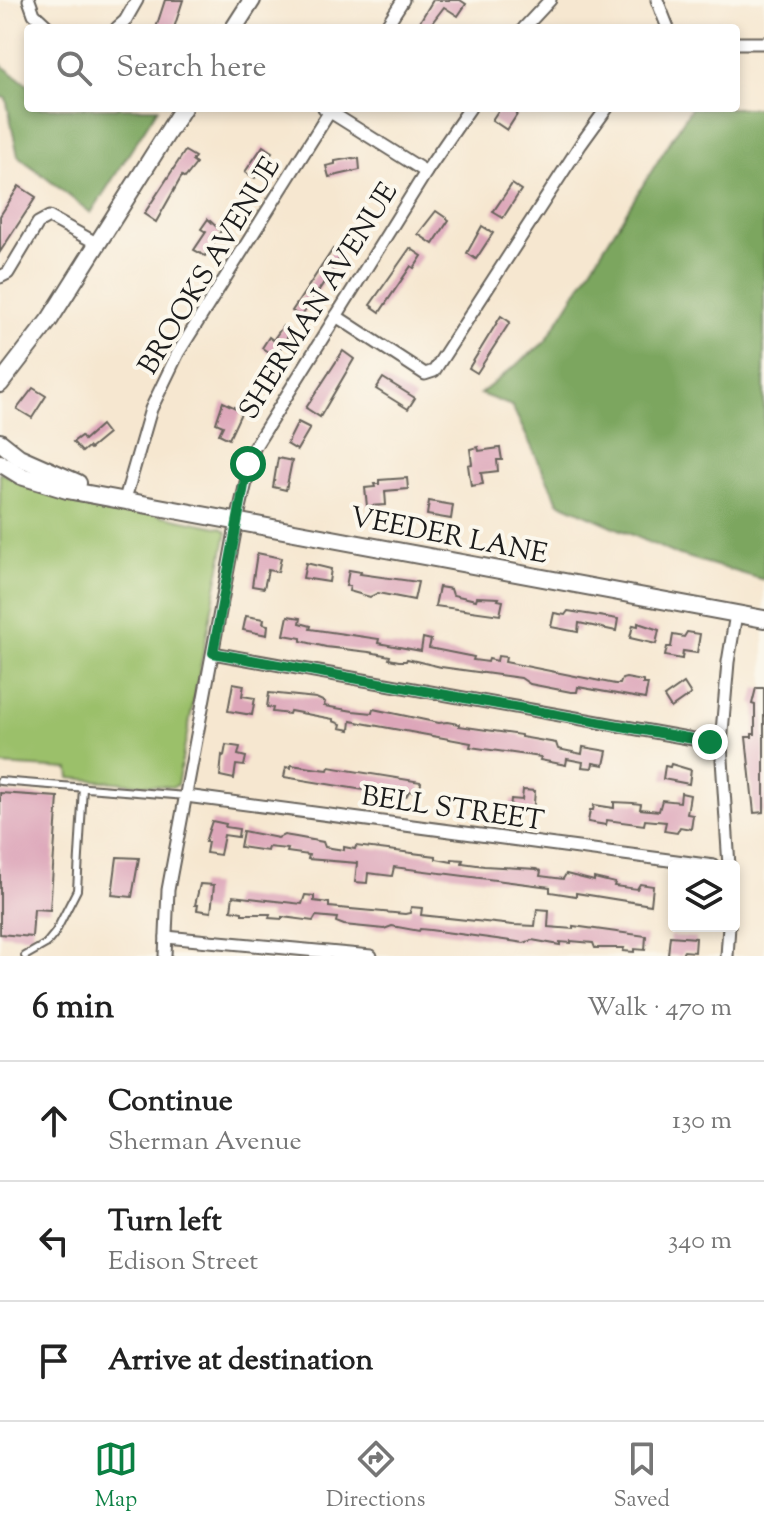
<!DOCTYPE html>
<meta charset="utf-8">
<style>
body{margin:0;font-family:"Sorts Mill Goudy",serif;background:#f2f2f2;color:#222}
.controls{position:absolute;right:24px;bottom:24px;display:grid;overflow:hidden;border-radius:8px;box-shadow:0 4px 12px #0003}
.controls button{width:72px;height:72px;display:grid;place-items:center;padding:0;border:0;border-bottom:2px solid #e0e0e0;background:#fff;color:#222;font:40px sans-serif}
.stop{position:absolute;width:24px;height:24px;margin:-18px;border:6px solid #0b8043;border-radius:50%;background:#fff}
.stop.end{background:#0b8043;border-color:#fff;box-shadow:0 2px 8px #0008}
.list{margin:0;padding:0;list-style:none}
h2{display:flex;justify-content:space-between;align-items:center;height:104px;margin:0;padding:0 32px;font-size:34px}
h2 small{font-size:26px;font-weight:400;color:#767676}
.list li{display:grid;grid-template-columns:52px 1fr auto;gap:24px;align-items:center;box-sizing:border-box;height:120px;padding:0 32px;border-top:2px solid #e0e0e0}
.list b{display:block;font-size:30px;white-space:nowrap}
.list p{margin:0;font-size:26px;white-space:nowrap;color:#767676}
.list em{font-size:26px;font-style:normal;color:#767676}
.icon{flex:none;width:44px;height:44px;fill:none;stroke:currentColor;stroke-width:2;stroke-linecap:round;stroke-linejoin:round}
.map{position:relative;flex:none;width:764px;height:956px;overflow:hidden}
.search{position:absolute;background:#fff;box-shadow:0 4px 12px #0003;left:24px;right:24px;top:24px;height:88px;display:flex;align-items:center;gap:20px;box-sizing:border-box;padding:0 28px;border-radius:8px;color:#767676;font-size:30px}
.sheet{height:464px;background:#fff}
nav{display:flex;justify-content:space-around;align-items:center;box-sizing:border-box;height:112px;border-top:2px solid #e0e0e0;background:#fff;font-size:22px;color:#767676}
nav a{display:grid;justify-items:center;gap:4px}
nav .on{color:#0b8043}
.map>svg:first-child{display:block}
.green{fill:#9bc06b;stroke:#5c6e44;stroke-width:2}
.forest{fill:#7ca65f;stroke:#4c613e;stroke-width:2}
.building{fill:#dda6b9}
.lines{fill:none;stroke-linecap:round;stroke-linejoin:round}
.lane-casing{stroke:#68635b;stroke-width:10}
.street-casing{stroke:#68635b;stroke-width:15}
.secondary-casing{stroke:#68635b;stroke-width:20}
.lane{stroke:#fff;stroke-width:6}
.street{stroke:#fff;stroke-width:11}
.secondary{stroke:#fff;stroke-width:16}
.route{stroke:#0b8043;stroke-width:10}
.labels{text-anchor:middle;stroke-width:8;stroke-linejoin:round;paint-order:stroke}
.street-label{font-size:28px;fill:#1c1c1c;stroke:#fbf7ec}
</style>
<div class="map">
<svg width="764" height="956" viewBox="0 0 764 956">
<rect width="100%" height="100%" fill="#fbf7ec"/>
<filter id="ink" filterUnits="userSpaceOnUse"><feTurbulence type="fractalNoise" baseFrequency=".0125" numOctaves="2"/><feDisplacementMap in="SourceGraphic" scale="16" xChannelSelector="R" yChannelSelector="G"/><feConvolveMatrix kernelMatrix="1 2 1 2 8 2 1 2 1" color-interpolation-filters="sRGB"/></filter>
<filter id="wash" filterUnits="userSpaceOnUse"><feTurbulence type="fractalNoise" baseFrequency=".006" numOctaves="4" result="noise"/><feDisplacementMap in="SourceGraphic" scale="32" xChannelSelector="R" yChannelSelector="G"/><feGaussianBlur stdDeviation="1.8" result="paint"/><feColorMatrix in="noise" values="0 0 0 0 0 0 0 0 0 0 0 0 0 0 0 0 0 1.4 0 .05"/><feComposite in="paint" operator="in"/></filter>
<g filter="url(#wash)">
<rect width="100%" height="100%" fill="#f6e7d0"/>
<path class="green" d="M 0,472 L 32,489 L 222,528 L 227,532 L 177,785 L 173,787 L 70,778 L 69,769 L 0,765 Z"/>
<g class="forest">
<path d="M 0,64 L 28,85 L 28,108 L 158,108 L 91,213 L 18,156 L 6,98 L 0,97 Z"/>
<path d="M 691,108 L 764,108 L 764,580 L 673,553 L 558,502 L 512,406 L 480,394 L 545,342 Z"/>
</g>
<g id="blocks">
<g class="building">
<path d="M 165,0 L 183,0 L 174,28 L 156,28 Z"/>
<path d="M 433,0 L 460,0 L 466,4 L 458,16 L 444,7 L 428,28 L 416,28 Z"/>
<path d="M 500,108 L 510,108 L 518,113 L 507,130 L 492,120 Z"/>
<path d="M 263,146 L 272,152 L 255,178 L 245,172 Z"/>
<path d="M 185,151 L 195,157 L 192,161 L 196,164 L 185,178 L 182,176 L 156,222 L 144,214 Z"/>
<path d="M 352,158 L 359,159 L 360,170 L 329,177 L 326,166 L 335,164 L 335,161 Z"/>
<path d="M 512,184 L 521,190 L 503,218 L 493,212 Z"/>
<path d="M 19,186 L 36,197 L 0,252 L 0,216 Z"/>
<path d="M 436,211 L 449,220 L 433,244 L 418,234 Z"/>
<path d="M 208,219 L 221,231 L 205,256 L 194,250 L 206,232 L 201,229 Z"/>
<path d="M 482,226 L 493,233 L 476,259 L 467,253 Z"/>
<path d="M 410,248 L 422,256 L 414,268 L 411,266 L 380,312 L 370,305 Z"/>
<path d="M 333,249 L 342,255 L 301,317 L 292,311 Z"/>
<path d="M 501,316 L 510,322 L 477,373 L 469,368 Z"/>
<path d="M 283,326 L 291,331 L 275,357 L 262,348 L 269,337 L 273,340 Z"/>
<path d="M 343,351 L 354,359 L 320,417 L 306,408 Z"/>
<path d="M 383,378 L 415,398 L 408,409 L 376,389 Z"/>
<path d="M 33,388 L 46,396 L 32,418 L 17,409 Z"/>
<path d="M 223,402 L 242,411 L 229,439 L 219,434 L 223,426 L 216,423 Z"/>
<path d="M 298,422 L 310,428 L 297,450 L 287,444 Z"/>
<path d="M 101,425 L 108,434 L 90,449 L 88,447 L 82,452 L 73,442 L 81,436 L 84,440 Z"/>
<path d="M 478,447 L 479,451 L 500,448 L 502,460 L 497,460 L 498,471 L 481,473 L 483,484 L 471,486 L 468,465 L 472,464 L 470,449 Z"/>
<path d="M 278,458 L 292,461 L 286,490 L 273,487 Z"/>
<path d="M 407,478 L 408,489 L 385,491 L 386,505 L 367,506 L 365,488 L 375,487 L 374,484 L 379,484 L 379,480 Z"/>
<path d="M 429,501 L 453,505 L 451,519 L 427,515 Z"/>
<path d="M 257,553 L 281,558 L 278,572 L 268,570 L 264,588 L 252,586 Z"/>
<path d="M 306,563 L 331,569 L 329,582 L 303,578 Z"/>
<path d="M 349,570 L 361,572 L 360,574 L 418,582 L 414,600 L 378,593 L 370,597 L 349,591 L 350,586 L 346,586 Z"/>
<path d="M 439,587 L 451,589 L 453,595 L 476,600 L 477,597 L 499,598 L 498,600 L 503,601 L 500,615 L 435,606 Z"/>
<path d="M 568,611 L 618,619 L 616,631 L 579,623 L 578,632 L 551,627 L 554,613 L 565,615 Z"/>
<path d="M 246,616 L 264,619 L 263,624 L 268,625 L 267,635 L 243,630 Z"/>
<path d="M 288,616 L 301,618 L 300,623 L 311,626 L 310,629 L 379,639 L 378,643 L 421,651 L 423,638 L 431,640 L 429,648 L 474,657 L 473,660 L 488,662 L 489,659 L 497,661 L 498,656 L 506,657 L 505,662 L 615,684 L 620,684 L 622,679 L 626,678 L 643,681 L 643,684 L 648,684 L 645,699 L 578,687 L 577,692 L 571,692 L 530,684 L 521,678 L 441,667 L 407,659 L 406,661 L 399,661 L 389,659 L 390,656 L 369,652 L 326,647 L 301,641 L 301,638 L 284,635 Z"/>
<path d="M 638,623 L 659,630 L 656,644 L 630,638 L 633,625 L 638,626 Z"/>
<path d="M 687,632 L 700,634 L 697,653 L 683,651 L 682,659 L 665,656 L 667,647 L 671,647 L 673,635 L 684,637 Z"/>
<path d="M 233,683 L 244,685 L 242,696 L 255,698 L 252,715 L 228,711 Z"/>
<path d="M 684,683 L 691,694 L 671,708 L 664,697 Z"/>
<path d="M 756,688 L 764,688 L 764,812 L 754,813 L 746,737 L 752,737 L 752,734 L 755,734 L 755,705 L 752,704 Z"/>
<path d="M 269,693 L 316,698 L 325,702 L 324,706 L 353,711 L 372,713 L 373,709 L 439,723 L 447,722 L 459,724 L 459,726 L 521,735 L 521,737 L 556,743 L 558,749 L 582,754 L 583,747 L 607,751 L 604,765 L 593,763 L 592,768 L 582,767 L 583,762 L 567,759 L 566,765 L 540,760 L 541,757 L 470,747 L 471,743 L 356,722 L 351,721 L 350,730 L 340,728 L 341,724 L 333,721 L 333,719 L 290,711 L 289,714 L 272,712 L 273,708 L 267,707 Z"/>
<path d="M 226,745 L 240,747 L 238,755 L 246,757 L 244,766 L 236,765 L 234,779 L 220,776 L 222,755 L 224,756 Z"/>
<path d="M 671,764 L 691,770 L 689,784 L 663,779 L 665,766 L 670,767 Z"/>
<path d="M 291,765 L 319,769 L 328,770 L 329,767 L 421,782 L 420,793 L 409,791 L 406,797 L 284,777 L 286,767 L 291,768 Z"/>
<path d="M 523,790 L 535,791 L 533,814 L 510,810 L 511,799 L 522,800 Z"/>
<path d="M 0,793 L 58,797 L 50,910 L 34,909 L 32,937 L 0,934 Z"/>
<path d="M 681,793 L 690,795 L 687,814 L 693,815 L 691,829 L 680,827 L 677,833 L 664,831 L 666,822 L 645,820 L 644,825 L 607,820 L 606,825 L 588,822 L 590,810 L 593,810 L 594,805 L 614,808 L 614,802 L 633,803 L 641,804 L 640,809 L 659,811 L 662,800 L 680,802 Z"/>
<path d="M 212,821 L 226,824 L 225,827 L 239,829 L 238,837 L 224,835 L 220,855 L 206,853 L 208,842 L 205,842 Z"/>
<path d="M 243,831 L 278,838 L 284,835 L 296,837 L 323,842 L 325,847 L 344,850 L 344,847 L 355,849 L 356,846 L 436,856 L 436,859 L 452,862 L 452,859 L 463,860 L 462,863 L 484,866 L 536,869 L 541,871 L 540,876 L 563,879 L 566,874 L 594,881 L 594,878 L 615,883 L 614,886 L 637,889 L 640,884 L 653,886 L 651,905 L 576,893 L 576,896 L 550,892 L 550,887 L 394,867 L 392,876 L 368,873 L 367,883 L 355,882 L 357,863 L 308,859 L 309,855 L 287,852 L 288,849 L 268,847 L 267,851 L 240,847 Z"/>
<path d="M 117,857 L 139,858 L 132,897 L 112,895 Z"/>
<path d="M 200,884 L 214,885 L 211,912 L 197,910 L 198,905 L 195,905 Z"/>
<path d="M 305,895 L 314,896 L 314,901 L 329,903 L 329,907 L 405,914 L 410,913 L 411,907 L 422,908 L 421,915 L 513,925 L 535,926 L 537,909 L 549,910 L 548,927 L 573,929 L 573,926 L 646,936 L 645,950 L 634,949 L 634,952 L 623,951 L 624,948 L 595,948 L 593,943 L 571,941 L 571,943 L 560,942 L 560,945 L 532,940 L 524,943 L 511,941 L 430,930 L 420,929 L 419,931 L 392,926 L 384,929 L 344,925 L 336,922 L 337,918 L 316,916 L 313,921 L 282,917 L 282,919 L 269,918 L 270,914 L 242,914 L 242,912 L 231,910 L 233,896 L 302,904 Z"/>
<path d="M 670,936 L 696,938 L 695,952 L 684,951 L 681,956 L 668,955 Z"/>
</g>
</g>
</g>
<g filter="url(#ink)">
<use href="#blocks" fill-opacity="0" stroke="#68635b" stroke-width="2"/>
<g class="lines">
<defs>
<g id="lane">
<path d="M 0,781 L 186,796"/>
<path d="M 25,956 L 46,944 L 55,933 L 77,890 L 83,787"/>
</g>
<g id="street">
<path d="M 29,0 L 34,14 L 49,28"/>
<path d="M 657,0 L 668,28"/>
<path d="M 117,28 L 125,21 L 137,0"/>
<path d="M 385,28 L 403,0"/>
<path d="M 524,28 L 550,0"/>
<path d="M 736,43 L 764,43"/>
<path d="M 324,108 L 426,172"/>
<path d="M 0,277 L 8,273 L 38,223 L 49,217 L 98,244"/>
<path d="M 336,316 L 425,374 L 434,371 L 581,144 L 607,108"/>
<path d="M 125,499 L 151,409 L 178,353 L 332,108"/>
<path d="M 213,653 L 721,744"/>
<path d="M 186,796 L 714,866"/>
<path d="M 729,866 L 721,744 L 728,662 L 736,614"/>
<path d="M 166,937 L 371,956"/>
<path d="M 165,956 L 168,890 L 237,521 L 254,448 L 426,172 L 470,108"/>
<path d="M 727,956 L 729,926"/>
</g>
<g id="secondary">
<path d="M 234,28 L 252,0"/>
<path d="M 0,384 L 50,319 L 183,108"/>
<path d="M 0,442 L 19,457 L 78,483"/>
<path d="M 0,463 L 21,476 L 67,490 L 764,619"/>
</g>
</defs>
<use href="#lane" class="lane-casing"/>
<use href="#street" class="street-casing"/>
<use href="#secondary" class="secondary-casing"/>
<use href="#lane" class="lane"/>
<use href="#street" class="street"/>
<use href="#secondary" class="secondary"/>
</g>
</g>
<g class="lines" filter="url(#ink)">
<path class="route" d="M 248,464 L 213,653 L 710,742"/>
</g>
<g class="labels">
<g class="street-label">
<text transform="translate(208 265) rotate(-59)" y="10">BROOKS AVENUE</text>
<text transform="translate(317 300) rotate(-58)" y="10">SHERMAN AVENUE</text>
<text transform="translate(449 534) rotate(11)" y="10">VEEDER LANE</text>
<text transform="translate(453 807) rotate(8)" y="10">BELL STREET</text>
</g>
</g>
</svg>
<div class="controls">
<button><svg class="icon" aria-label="layers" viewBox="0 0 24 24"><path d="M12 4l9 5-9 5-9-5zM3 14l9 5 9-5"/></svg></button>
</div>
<div class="stop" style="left:248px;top:464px"></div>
<div class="stop end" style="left:710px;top:742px"></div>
<div class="search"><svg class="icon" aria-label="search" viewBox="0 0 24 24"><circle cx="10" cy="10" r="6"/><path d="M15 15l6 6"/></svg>Search here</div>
</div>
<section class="sheet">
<h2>6 min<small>Walk · 470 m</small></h2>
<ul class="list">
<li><svg class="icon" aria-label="ahead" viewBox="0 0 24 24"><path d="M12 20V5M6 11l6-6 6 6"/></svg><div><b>Continue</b><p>Sherman Avenue</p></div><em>130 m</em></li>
<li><svg class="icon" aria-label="left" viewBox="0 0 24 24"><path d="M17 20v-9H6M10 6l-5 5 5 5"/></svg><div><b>Turn left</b><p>Edison Street</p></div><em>340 m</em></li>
<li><svg class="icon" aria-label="arrive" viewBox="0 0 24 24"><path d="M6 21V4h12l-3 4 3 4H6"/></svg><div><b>Arrive at destination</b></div></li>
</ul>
</section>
<nav>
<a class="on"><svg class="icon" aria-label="map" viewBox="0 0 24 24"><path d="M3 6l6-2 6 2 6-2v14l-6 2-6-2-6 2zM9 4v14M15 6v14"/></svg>Map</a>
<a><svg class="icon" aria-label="directions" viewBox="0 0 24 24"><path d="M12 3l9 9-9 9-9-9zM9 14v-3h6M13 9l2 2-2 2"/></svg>Directions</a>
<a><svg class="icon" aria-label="saved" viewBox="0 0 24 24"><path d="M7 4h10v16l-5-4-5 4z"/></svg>Saved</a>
</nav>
